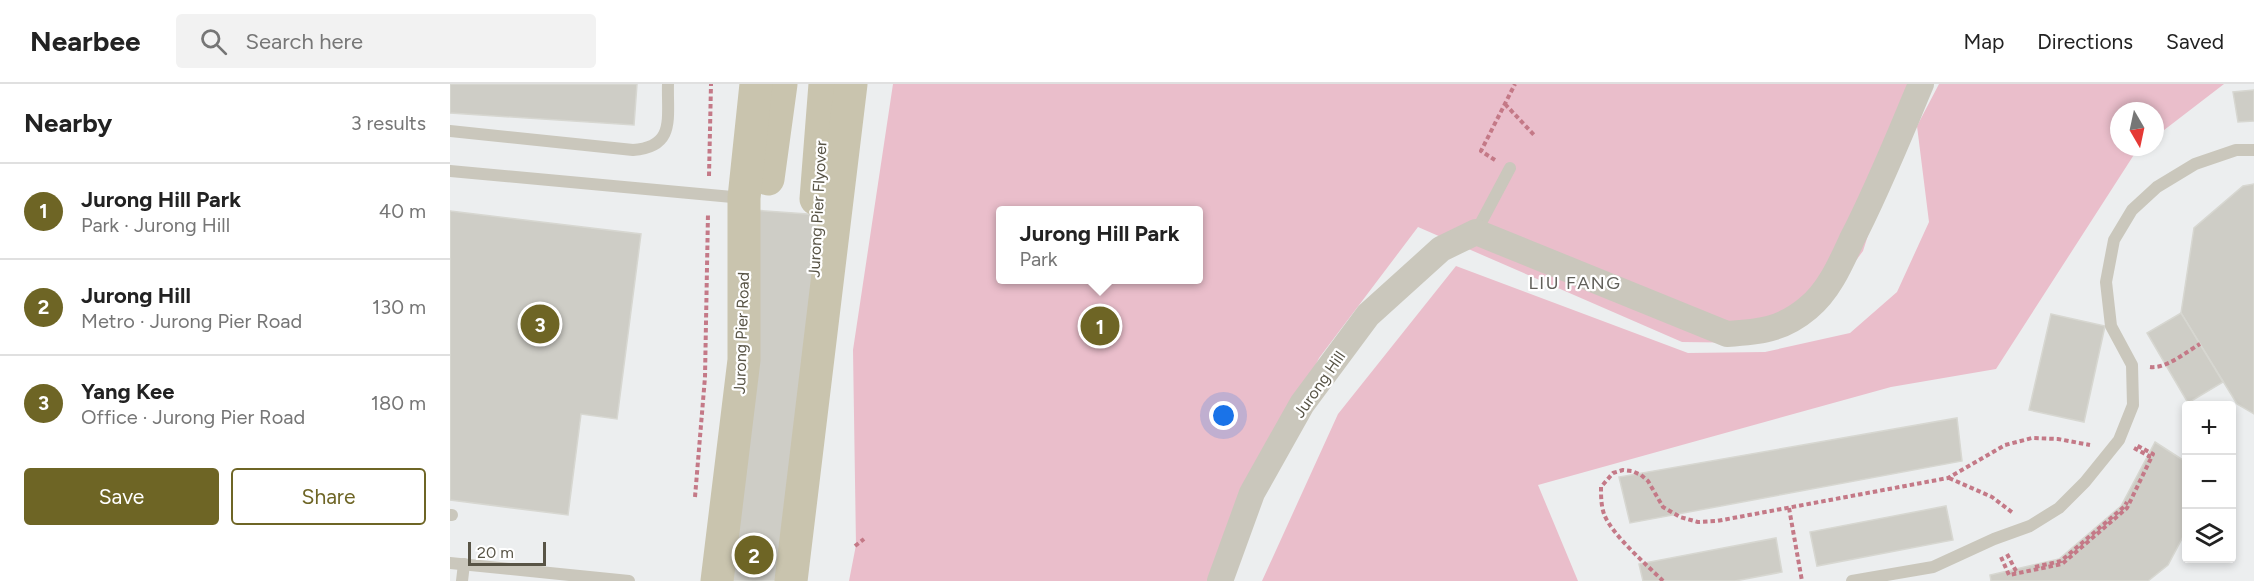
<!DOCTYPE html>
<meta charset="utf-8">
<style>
body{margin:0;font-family:Figtree,sans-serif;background:#f2f2f2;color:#222}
.controls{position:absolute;right:18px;bottom:18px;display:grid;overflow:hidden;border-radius:6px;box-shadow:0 3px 9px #0003}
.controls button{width:54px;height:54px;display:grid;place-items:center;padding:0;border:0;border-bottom:2px solid #e0e0e0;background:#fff;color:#222;font:30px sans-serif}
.compass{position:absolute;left:1660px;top:18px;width:54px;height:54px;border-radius:50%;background:#fff;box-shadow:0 3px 9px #0003;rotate:171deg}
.scale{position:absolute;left:18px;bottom:15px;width:78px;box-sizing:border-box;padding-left:6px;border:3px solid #585446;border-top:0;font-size:16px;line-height:21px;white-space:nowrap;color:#585446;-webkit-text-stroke:4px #fff;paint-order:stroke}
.you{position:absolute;left:774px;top:332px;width:21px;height:21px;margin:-15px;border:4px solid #fff;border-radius:50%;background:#1a73e8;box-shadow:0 0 0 9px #1a73e833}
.badge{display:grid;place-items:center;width:39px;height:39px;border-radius:50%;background:#6e6525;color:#fff;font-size:20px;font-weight:700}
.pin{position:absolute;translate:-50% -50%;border:3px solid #fff;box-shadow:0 2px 6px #0006}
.popup{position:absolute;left:546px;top:122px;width:207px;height:78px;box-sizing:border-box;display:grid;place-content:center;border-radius:6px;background:#fff;filter:drop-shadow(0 2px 4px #0005);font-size:20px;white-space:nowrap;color:#767676}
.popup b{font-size:22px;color:#222}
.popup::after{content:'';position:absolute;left:50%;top:100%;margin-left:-12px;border:12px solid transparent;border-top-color:#fff}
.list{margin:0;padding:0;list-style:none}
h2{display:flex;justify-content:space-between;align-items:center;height:78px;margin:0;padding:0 24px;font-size:26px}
h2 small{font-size:20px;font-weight:400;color:#767676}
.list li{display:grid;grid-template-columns:39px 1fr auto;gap:18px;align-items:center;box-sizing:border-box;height:96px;padding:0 24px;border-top:2px solid #e0e0e0}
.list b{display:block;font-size:22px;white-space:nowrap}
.list p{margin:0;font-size:20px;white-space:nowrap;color:#767676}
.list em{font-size:20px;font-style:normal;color:#767676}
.actions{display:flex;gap:12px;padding:18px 24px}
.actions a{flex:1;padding:14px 0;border:2px solid #6e6525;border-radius:6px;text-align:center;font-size:21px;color:#6e6525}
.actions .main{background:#6e6525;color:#fff}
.icon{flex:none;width:33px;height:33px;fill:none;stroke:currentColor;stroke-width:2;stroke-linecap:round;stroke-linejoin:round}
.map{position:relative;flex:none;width:1804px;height:497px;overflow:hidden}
header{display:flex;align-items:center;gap:36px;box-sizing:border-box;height:84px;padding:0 30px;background:#fff;border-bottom:2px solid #e0e0e0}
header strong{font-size:28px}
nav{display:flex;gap:33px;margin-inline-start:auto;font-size:21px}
.search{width:420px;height:54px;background:#f2f2f2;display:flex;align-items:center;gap:15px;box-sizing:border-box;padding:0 21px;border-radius:6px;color:#767676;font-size:22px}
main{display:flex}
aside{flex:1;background:#fff}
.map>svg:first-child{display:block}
.green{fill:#eabecb;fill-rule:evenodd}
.building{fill:#cecdc6;stroke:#d7d7d1;stroke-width:1.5}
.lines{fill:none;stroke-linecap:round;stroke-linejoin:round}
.path{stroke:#c47987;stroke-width:4;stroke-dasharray:4.5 3;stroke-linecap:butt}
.lane{stroke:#cac7bc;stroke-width:12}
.street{stroke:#cac7bc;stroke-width:26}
.primary{stroke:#c9c4ae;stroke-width:33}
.labels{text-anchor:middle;stroke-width:4.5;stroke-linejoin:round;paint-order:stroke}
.street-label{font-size:16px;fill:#585446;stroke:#fff}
.neighbourhood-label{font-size:18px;letter-spacing:1.5px;fill:#61605a;stroke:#fff}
</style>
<header>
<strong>Nearbee</strong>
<div class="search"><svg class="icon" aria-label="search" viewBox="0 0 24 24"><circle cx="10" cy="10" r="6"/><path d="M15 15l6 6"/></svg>Search here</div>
<nav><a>Map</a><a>Directions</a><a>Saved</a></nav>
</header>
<main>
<aside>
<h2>Nearby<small>3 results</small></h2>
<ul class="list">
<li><span class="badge">1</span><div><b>Jurong Hill Park</b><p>Park · Jurong Hill</p></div><em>40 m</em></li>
<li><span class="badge">2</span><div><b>Jurong Hill</b><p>Metro · Jurong Pier Road</p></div><em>130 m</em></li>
<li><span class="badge">3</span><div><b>Yang Kee</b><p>Office · Jurong Pier Road</p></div><em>180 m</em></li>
</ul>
<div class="actions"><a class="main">Save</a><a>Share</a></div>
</aside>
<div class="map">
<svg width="1804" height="497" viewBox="0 0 1804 497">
<rect width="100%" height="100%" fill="#eceeef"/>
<g class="green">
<path d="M 443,0 L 1476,0 L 1452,45 L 1413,167 L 1370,225 L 1308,259 L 1232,258 L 968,143 L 869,274 L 760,497 L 399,497 L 406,461 L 403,266 ZM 551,127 L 749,127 L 749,196 L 551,196 Z"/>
<path d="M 1489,0 L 1774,0 L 1705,53 L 1705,27 L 1669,27 L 1669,63 L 1691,63 L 1687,66 L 1546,285 L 1441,303 L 1088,401 L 1128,497 L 812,497 L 888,330 L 1006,182 L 1238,269 L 1315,268 L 1400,249 L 1447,208 L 1479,138 L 1467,42 Z"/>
</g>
<g class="building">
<path d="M 0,0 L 187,0 L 184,41 L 0,29 Z"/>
<path d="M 1804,6 L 1804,37 L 1788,38 L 1783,8 Z"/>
<path d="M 1804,100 L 1804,330 L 1787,320 L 1731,229 L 1744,144 L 1793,102 Z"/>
<path d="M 303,126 L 371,131 L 339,497 L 271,497 Z"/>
<path d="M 0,127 L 191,150 L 167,335 L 131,330 L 118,431 L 0,416 Z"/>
<path d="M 1731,229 L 1773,298 L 1738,319 L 1697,249 Z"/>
<path d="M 1601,230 L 1655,242 L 1634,338 L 1579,326 Z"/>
<path d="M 1507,334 L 1512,377 L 1180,439 L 1169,393 Z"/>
<path d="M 1705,358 L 1736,378 L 1736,447 L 1718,481 L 1698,497 L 1541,497 L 1540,491 L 1609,475 L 1671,422 Z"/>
<path d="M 1496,422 L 1503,456 L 1367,482 L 1360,448 Z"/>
<path d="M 1326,454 L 1332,488 L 1285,497 L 1193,497 L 1189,480 Z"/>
</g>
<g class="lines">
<g class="path">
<path d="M 1055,20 L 1084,51"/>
<path d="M 1045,76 L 1031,67 L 1065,0"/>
<path d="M 259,92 L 261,0"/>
<path d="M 1700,283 C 1716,285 1736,268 1750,260"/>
<path d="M 1684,364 L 1699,372 L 1699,374"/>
<path d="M 1499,394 L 1542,413 L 1563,429"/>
<path d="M 245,413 L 255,293 L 258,129"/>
<path d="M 1339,424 L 1352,497"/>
<path d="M 405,462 L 414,455"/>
<path d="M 1557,470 L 1566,487 L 1569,487"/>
<path d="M 1551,473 L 1559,491 L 1612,480 L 1677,424 L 1703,370 L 1686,361"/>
<path d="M 1585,483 L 1611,477 L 1675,422 L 1677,418"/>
<path d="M 1213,497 C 1196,480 1162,451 1154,430 C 1151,421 1151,412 1151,403 L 1163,389 L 1173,386 L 1182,387 L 1191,391 L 1198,397 L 1213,423 L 1230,433 L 1248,438 L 1267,437 L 1498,394 L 1555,361 L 1582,354 L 1608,355 L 1640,361"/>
</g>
<g class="lane">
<path d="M 0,47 L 183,66 C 226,63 217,34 218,0"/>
<path d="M 0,87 L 293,114"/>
<path d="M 1026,148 L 1060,84"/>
<path d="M 0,431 L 2,431"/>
<path d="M 0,479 L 179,497"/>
<path d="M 12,497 L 14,480"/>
<path d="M 1402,497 L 1483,483 L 1544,455 L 1580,442 L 1609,424 L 1635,398 L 1669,356 L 1683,321 L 1682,281 L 1661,242 L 1656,198 L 1664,156 L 1682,126 L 1707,103 L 1745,80 L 1786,66 L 1804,66"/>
</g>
<path class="street" d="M 770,497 L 802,409 L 852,320 L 918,231 L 991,165 L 1026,148 L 1277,250 C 1309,248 1332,246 1358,224 C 1379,207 1391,179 1402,155 C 1428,105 1449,52 1471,0"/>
<g class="primary">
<path d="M 318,95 L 331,0"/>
<path d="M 366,115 L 375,0"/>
<path d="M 267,497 L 294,276 L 294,114 L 306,0"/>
<path d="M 341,497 L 401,0"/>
</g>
</g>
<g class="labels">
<g class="street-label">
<text transform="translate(367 125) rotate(-87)" y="6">Jurong Pier Flyover</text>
<text transform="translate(291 249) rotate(-88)" y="6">Jurong Pier Road</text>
<text transform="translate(869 300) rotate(-55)" y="6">Jurong Hill</text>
</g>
<g class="neighbourhood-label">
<text x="1125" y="205">LIU FANG</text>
</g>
</g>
</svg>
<div class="controls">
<button>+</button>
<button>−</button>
<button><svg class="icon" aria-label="layers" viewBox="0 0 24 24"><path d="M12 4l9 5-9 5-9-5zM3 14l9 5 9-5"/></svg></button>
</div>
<svg class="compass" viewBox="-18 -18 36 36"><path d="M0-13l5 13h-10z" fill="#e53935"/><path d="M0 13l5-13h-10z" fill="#767676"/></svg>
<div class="scale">20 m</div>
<div class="you"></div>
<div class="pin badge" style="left:650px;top:242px">1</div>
<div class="popup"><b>Jurong Hill Park</b>Park</div>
<div class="pin badge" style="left:304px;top:471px">2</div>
<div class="pin badge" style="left:90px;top:240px">3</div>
</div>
</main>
